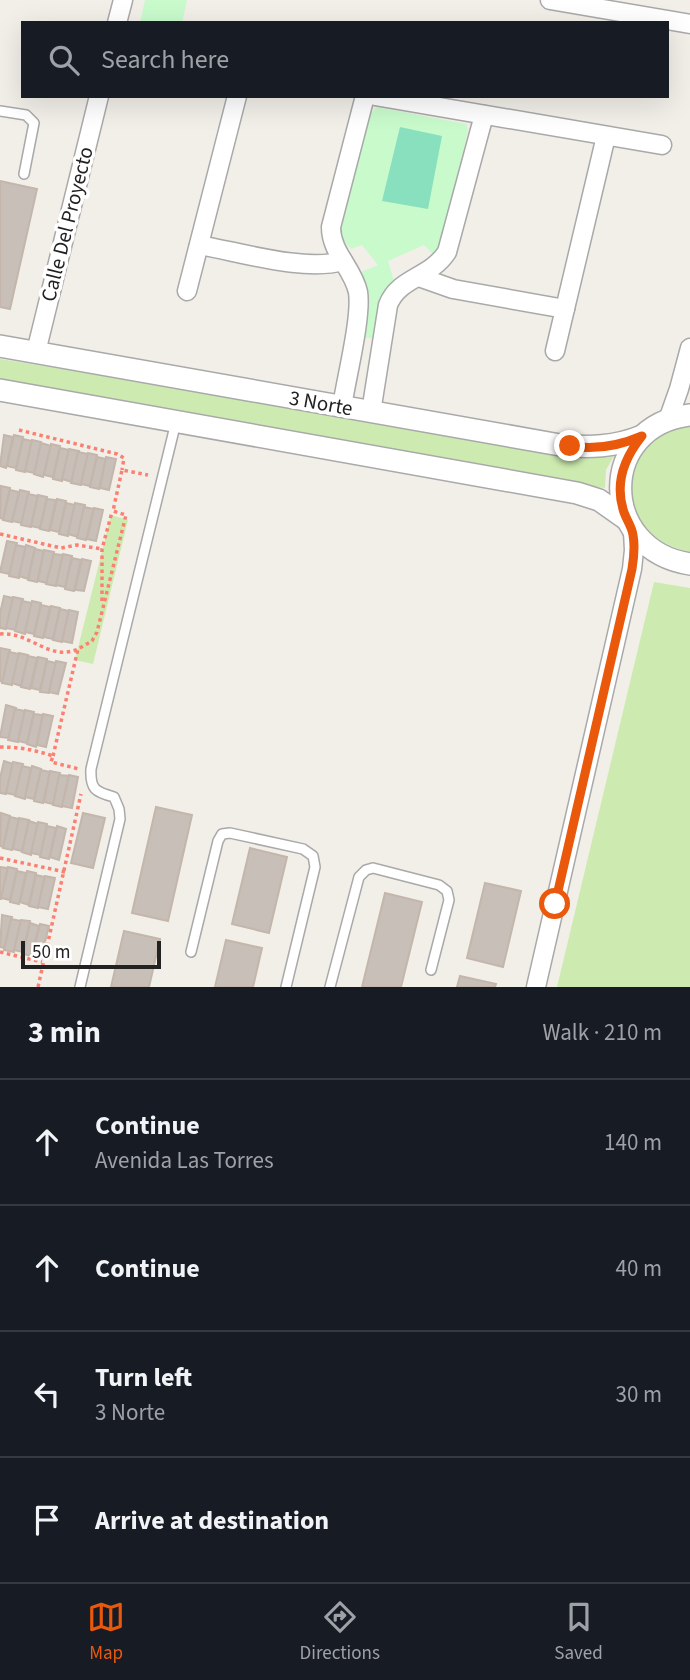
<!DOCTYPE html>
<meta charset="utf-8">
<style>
body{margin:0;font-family:"Source Sans 3",sans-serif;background:#242831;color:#f1f3f6}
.scale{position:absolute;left:21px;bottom:18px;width:140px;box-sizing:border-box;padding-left:7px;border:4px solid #222;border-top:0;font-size:19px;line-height:24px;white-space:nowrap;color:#222;-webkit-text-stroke:5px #fff;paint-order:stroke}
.stop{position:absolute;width:21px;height:21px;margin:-16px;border:5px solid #ea580c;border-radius:50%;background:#fff}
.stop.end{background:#ea580c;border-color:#fff;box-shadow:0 2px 7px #0008}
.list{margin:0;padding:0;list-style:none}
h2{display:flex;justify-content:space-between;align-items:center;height:91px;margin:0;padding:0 28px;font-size:30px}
h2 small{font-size:23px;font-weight:400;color:#9ea1a6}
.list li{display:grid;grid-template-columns:46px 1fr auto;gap:21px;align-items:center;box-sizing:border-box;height:126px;padding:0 28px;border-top:2px solid #363941}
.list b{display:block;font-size:26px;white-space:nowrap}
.list p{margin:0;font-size:23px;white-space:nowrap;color:#9ea1a6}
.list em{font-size:23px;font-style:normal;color:#9ea1a6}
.icon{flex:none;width:38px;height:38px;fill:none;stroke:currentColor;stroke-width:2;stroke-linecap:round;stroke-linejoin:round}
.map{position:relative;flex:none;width:690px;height:987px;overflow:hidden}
.search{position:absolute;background:#171b24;box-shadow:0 7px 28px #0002;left:21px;right:21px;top:21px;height:77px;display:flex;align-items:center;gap:18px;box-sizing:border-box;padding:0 24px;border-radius:0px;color:#9ea1a6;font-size:26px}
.sheet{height:595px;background:#171b24}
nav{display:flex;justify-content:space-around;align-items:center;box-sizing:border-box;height:98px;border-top:2px solid #363941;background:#171b24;font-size:19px;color:#9ea1a6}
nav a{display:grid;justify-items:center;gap:4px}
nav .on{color:#ea580c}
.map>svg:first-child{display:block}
.grass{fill:#cdebb0}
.park{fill:#c8facc}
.pitch{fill:#88e0be}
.building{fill:#c7bfb8;stroke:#c4b6ab;stroke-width:2}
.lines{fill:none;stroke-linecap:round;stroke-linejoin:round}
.service-casing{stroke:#a9a9a9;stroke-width:12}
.minor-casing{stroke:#a9a9a9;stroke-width:21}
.tertiary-casing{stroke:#a9a9a9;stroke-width:24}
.path{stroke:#fa8072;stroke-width:3.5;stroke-dasharray:3.5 3.5;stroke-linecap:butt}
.service{stroke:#fff;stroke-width:9}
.minor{stroke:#fff;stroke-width:18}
.tertiary{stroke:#fff;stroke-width:21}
.route{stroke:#ea580c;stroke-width:9}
.labels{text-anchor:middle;stroke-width:7;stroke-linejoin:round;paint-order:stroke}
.street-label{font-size:21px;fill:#222;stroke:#fff}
</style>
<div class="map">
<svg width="690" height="987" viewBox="0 0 690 987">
<rect width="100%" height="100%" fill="#f2efe9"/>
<g class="grass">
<path d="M 0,359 L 199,391 L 389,426 L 448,433 L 578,459 L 615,454 L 606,470 L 605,488 L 594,487 L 0,381 Z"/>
<path d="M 690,421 L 690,552 C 639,543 613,493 645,449 C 648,445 651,439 654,436 C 663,429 680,425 690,421 Z"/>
<path d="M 111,515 L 128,520 L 93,664 L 75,660 Z"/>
<path d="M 654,582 L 690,588 L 690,987 L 557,987 Z"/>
</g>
<g class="park">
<path d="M 145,0 L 187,0 L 182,23 L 140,23 Z"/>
<path d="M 377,107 L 466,124 L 468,130 L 445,237 L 433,254 L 424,245 L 388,261 L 394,281 L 383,294 L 373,339 L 364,337 L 368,302 L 361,272 L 378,265 L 362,245 L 351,249 L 340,238 L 338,229 L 371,113 Z"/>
</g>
<path class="pitch" d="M 400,127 L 442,136 L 428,209 L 382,201 Z"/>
<g class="building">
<path d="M 0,181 L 37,189 L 10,309 L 0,307 Z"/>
<path d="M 4,435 L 13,437 L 6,468 L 0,466 Z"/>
<path d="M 14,435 L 23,437 L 16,468 L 7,466 Z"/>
<path d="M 23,439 L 32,441 L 25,472 L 16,470 Z"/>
<path d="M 32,440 L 41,442 L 35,473 L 25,471 Z"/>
<path d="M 41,443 L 51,446 L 43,477 L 34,474 Z"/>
<path d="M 51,444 L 60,446 L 53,477 L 44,475 Z"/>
<path d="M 60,448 L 69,450 L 62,481 L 53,479 Z"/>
<path d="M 69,449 L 79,451 L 72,482 L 62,479 Z"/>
<path d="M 78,452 L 88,454 L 81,485 L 71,483 Z"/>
<path d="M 88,453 L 97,455 L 90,486 L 81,484 Z"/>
<path d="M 97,457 L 106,459 L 99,489 L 90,487 Z"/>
<path d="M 106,457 L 116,459 L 109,490 L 100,488 Z"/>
<path d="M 1,486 L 10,488 L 3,519 L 0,518 Z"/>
<path d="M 10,490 L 19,492 L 12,522 L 3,520 Z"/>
<path d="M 20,490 L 29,492 L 22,523 L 12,521 Z"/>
<path d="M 28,494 L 38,496 L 31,527 L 21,525 Z"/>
<path d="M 38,495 L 47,497 L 40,528 L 31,526 Z"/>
<path d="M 47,499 L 56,500 L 49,531 L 40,529 Z"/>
<path d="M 57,499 L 66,501 L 59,532 L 50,530 Z"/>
<path d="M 66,503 L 75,505 L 68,536 L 59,534 Z"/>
<path d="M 75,503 L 85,505 L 78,537 L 68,534 Z"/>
<path d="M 84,507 L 94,509 L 86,540 L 77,538 Z"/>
<path d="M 94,508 L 103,510 L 96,541 L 87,539 Z"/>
<path d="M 7,541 L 17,543 L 10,574 L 0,572 Z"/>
<path d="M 16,545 L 26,547 L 19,578 L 9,576 Z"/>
<path d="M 26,545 L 35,548 L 28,579 L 19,576 Z"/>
<path d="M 35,549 L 44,551 L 37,582 L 28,580 Z"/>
<path d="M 44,550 L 54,552 L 47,583 L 38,581 Z"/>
<path d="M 54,554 L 63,555 L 56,586 L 46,584 Z"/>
<path d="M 63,554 L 72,556 L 65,587 L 56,585 Z"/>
<path d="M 72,558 L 81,560 L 74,591 L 65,589 Z"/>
<path d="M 82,559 L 91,561 L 84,591 L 75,590 Z"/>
<path d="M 4,596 L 13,598 L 6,629 L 0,628 L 0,613 Z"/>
<path d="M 13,597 L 23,599 L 16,630 L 6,628 Z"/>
<path d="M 22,601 L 32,603 L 25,634 L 15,631 Z"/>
<path d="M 32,601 L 41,603 L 34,634 L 25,632 Z"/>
<path d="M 41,605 L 50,607 L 43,638 L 34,636 Z"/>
<path d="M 51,606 L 60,608 L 53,639 L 44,637 Z"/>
<path d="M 60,609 L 69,611 L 62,642 L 53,640 Z"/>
<path d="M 69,610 L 78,612 L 72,643 L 62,641 Z"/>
<path d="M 0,648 L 10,650 L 3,682 L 0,681 Z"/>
<path d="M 9,652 L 19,654 L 12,685 L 2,683 Z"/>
<path d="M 19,653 L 28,655 L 21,686 L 12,683 Z"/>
<path d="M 28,656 L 37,658 L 30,689 L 21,687 Z"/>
<path d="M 38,657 L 47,659 L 40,690 L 31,688 Z"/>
<path d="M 47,661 L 56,663 L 49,693 L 40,692 Z"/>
<path d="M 56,661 L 66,663 L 58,694 L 49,692 Z"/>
<path d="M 6,705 L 16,708 L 9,738 L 0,737 Z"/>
<path d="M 15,709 L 25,711 L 18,742 L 8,740 Z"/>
<path d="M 25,710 L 34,712 L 27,743 L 18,741 Z"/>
<path d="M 34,714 L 43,715 L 36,747 L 27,744 Z"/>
<path d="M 43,714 L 53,716 L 46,747 L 37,745 Z"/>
<path d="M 4,761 L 13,764 L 6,794 L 0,793 L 0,778 Z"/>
<path d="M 13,762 L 23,764 L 16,795 L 6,793 Z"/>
<path d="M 22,766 L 31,768 L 25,799 L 15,796 Z"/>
<path d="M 32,766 L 41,769 L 34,799 L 25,797 Z"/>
<path d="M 41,770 L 50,772 L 43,803 L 34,801 Z"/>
<path d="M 50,771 L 60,773 L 53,804 L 44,802 Z"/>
<path d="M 59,775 L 69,776 L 62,807 L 53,805 Z"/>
<path d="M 69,775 L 78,777 L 72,808 L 62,806 Z"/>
<path d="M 156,807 L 192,815 L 168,921 L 132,913 Z"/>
<path d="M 1,813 L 10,816 L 3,847 L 0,846 Z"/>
<path d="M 83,813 L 105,818 L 93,868 L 71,863 Z"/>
<path d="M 10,817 L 19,819 L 12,850 L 3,848 Z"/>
<path d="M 19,818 L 29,820 L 22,851 L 13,849 Z"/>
<path d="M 29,821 L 38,824 L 31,855 L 22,852 Z"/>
<path d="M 38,822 L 47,824 L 41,855 L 31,853 Z"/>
<path d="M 47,826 L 56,828 L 49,859 L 40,857 Z"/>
<path d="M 57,826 L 66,829 L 59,860 L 50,857 Z"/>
<path d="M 250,848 L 287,857 L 269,933 L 232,924 Z"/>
<path d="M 0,867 L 8,868 L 1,899 L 0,899 Z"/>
<path d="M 8,867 L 17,869 L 10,900 L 1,898 Z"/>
<path d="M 17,871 L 26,873 L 19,904 L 10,902 Z"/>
<path d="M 27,871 L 36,873 L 29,905 L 20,902 Z"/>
<path d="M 36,875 L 45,877 L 38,908 L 29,906 Z"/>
<path d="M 45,876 L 55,878 L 48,909 L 38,907 Z"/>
<path d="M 485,883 L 521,891 L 503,967 L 467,958 Z"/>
<path d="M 385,893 L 422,902 L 401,987 L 362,987 Z"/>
<path d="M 2,915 L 12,917 L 4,948 L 0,947 Z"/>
<path d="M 11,919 L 21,921 L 14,952 L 4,950 Z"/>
<path d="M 21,920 L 30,921 L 23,952 L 14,950 Z"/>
<path d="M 30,923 L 39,926 L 32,956 L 23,954 Z"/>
<path d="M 40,924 L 49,926 L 41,957 L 32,955 Z"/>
<path d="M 124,931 L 160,939 L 149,987 L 111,987 Z"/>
<path d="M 226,940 L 262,948 L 253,987 L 215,987 Z"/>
<path d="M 460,976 L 496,984 L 495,987 L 457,987 Z"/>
</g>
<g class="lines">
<defs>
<g id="service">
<path d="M 0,111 L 26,115 L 34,123 L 24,174"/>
<path d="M 191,952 L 218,841 L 222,834 L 230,833 L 303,849 L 313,856 L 315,867 L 286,987"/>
<path d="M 80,987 L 120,819 L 119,809 L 114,797 C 95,792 90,789 91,769 L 176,422"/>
<path d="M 330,987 L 359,877 L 366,870 L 373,868 L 439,885 L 447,891 L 449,900 L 431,970"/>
</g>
<g id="minor">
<path d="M 550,0 L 690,24"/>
<path d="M 117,23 L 123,0"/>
<path d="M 375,96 L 662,145"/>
<path d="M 199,245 C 240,252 304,272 343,261"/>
<path d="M 419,277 L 453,289 L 565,309"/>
<path d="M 187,291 L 237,96"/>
<path d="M 555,351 L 606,136"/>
<path d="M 36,352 L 99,96"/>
<path d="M 342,407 C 346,379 362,317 358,292 C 353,268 331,253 331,227 L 365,96"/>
<path d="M 371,412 L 388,305 C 399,277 429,279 447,252 L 484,115"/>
<path d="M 668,420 L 679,389 L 690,348"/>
<path d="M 536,987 L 632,569 L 634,550 L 633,532"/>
</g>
<g id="tertiary">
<path d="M 0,346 L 560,445 C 589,448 615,447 642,436"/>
<path d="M 0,390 L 577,493 L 599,500 L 626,519"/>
<path d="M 690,415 C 597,426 598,550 690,564"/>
</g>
</defs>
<use href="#service" class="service-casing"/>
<use href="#minor" class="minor-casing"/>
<use href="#tertiary" class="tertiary-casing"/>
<g class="path">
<path d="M 19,430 L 117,454 L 124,458 L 122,470"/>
<path d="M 0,534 L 61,548 L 77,545 L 102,549"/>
<path d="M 102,601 L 102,549 L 112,512"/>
<path d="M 0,634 C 29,631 50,662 78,649"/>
<path d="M 0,747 C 19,747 35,750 53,756 L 51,762 L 79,769"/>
<path d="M 53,756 L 78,649 L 92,641 L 97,632 L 126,515 L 113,511 L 122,470 L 148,475"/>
<path d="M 0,858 L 65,872"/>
<path d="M 0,952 L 42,962"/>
<path d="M 38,987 L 81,794"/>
</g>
<use href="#service" class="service"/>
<use href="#minor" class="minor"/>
<use href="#tertiary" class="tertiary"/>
</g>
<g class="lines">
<path class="route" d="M 555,904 L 632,569 C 634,557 635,546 633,535 C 632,526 625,518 623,509 C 615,482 625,457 642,436 C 619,446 595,450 570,446"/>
</g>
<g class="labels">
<g class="street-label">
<text transform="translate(67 224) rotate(-76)" y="7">Calle Del Proyecto</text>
<text transform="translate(321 403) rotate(10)" y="7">3 Norte</text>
</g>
</g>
</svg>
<div class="scale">50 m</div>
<div class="stop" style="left:555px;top:904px"></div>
<div class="stop end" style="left:570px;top:446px"></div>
<div class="search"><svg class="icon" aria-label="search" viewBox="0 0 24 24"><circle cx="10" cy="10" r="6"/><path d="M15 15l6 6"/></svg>Search here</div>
</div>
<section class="sheet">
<h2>3 min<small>Walk · 210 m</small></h2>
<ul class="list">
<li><svg class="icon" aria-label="ahead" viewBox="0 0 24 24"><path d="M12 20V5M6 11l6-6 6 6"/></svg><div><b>Continue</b><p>Avenida Las Torres</p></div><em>140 m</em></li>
<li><svg class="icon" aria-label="ahead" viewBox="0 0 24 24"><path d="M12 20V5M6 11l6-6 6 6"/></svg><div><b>Continue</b></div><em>40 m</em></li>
<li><svg class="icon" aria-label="left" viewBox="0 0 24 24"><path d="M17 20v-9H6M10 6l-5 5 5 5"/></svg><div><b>Turn left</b><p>3 Norte</p></div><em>30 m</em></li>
<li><svg class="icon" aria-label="arrive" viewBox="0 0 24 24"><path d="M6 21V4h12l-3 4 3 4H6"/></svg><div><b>Arrive at destination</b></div></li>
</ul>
</section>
<nav>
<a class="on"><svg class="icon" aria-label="map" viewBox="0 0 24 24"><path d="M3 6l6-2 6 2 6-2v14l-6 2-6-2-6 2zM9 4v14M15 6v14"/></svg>Map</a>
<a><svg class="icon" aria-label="directions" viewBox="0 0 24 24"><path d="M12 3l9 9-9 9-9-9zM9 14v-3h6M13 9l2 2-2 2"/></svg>Directions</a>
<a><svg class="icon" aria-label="saved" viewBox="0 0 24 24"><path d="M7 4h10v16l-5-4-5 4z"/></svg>Saved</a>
</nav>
